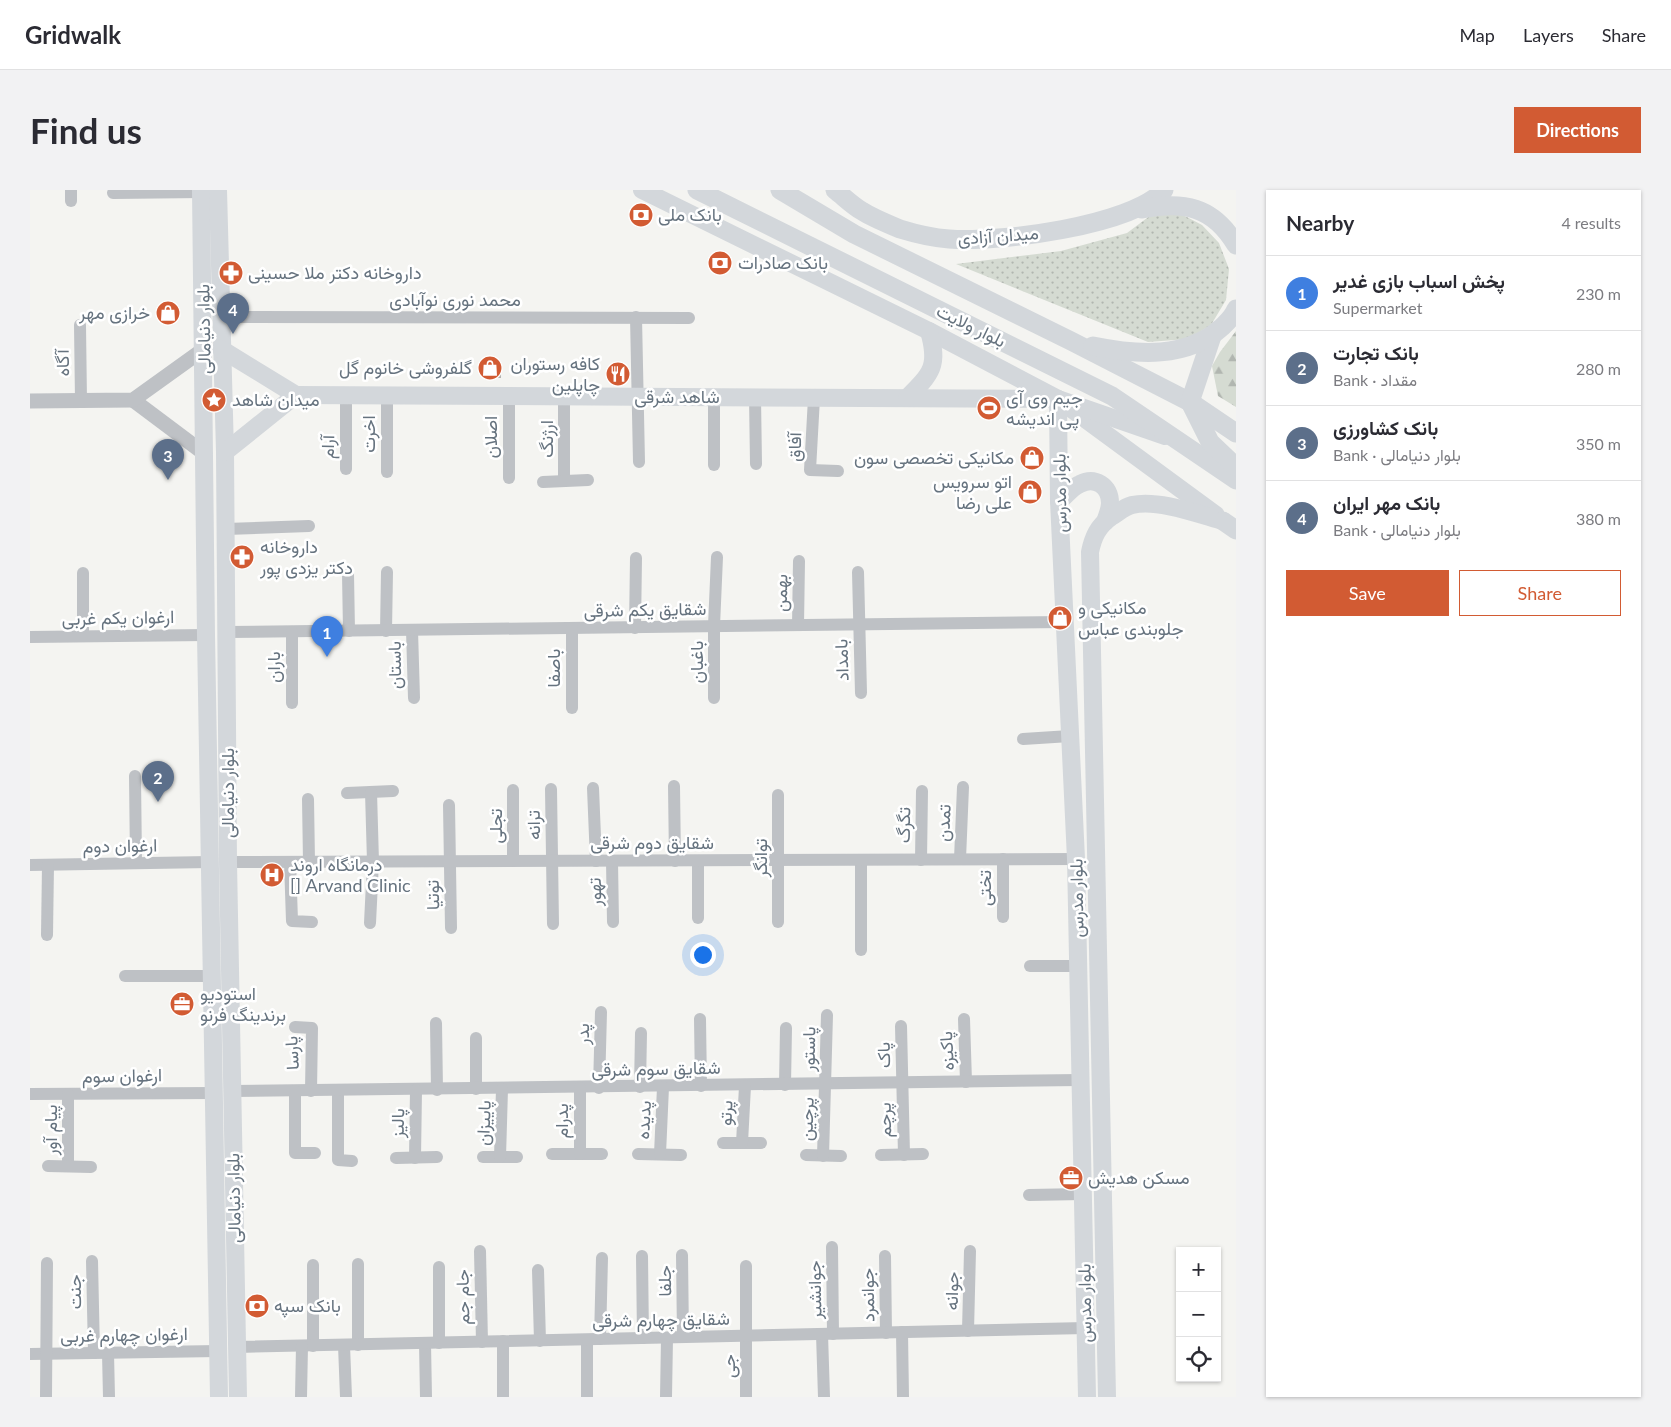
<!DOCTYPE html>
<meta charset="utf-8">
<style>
body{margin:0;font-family:Lato,Vazirmatn,sans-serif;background:#f2f2f3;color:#2b2b33}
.controls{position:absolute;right:15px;bottom:15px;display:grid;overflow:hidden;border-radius:0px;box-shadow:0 1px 4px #0004}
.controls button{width:45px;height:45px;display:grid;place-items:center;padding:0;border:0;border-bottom:1px solid #e1e1e2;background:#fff;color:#2b2b33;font:25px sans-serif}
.you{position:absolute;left:672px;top:764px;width:18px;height:18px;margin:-12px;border:4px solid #fff;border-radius:50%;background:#1a73e8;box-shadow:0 0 0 8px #1a73e833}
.badge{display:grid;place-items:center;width:32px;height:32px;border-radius:50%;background:#d25b33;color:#fff;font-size:16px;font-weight:700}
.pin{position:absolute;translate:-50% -41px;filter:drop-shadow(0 1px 2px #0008)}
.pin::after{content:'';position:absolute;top:26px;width:18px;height:15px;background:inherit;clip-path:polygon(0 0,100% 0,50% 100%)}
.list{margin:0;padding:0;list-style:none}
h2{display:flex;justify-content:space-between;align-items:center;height:65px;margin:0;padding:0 20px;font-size:21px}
h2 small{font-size:16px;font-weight:400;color:#7c7c81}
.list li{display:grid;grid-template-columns:32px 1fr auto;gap:15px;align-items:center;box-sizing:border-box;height:75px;padding:0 20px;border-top:1px solid #e1e1e2}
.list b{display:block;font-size:19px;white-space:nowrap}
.list p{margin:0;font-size:16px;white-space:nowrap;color:#7c7c81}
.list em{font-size:16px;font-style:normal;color:#7c7c81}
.actions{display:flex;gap:10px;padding:15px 20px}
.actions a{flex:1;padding:11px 0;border:1px solid #d25b33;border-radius:0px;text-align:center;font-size:18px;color:#d25b33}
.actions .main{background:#d25b33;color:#fff}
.icon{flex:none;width:28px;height:28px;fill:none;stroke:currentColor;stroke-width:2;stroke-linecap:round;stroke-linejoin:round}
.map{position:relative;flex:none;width:1206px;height:1207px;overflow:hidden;border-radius:0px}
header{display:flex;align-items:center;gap:30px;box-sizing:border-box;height:70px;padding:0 25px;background:#fff;border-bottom:1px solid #e1e1e2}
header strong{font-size:24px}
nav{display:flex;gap:28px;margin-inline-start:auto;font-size:18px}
.intro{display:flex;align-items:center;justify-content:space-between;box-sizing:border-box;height:120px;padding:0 30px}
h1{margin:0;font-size:35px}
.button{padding:12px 22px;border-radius:0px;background:#d25b33;color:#fff;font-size:18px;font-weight:700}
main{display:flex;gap:30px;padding:0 30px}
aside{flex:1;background:#fff;border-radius:0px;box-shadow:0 1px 4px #0004}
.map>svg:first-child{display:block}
.grass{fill:url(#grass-dots)}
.forest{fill:url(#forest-firs)}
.building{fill:url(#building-back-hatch);filter:url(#shadow)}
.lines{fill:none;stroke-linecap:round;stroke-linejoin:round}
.minor{stroke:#bec1c5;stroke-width:12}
.tertiary{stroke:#bec1c5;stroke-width:15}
.secondary{stroke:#d3d7db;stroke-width:18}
.primary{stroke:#d3d7db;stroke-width:19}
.labels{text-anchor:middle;stroke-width:5;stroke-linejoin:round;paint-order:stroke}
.poi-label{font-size:18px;fill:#66737f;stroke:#fff;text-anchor:start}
.street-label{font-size:18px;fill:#66737f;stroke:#fff}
</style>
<header>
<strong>Gridwalk</strong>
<nav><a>Map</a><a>Layers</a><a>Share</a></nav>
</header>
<div class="intro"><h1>Find us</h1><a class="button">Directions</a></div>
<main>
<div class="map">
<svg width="1206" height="1207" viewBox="0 0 1206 1207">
<defs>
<pattern id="grass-dots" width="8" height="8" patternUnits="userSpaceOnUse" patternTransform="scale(1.25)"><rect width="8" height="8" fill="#d5dbd2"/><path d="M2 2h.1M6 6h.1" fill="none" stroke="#b1b6b0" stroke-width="1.8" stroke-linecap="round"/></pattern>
<pattern id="forest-firs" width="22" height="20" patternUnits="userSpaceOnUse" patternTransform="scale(1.25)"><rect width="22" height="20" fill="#d5dbd2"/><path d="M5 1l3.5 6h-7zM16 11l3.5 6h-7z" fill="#b1b6b0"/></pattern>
<pattern id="building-back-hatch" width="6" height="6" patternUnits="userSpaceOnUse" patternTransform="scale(1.25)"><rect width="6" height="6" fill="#a8aeb3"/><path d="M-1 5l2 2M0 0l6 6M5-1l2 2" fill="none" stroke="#8d9297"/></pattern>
<filter id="shadow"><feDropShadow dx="4.5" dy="4.5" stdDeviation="0" flood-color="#0004"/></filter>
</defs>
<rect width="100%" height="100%" fill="#f4f4f1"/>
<path class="grass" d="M 1121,25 L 1153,25 L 1172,35 L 1189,53 L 1199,79 L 1196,110 L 1181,135 L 1158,149 L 1118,152 L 926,74 L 1031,61 L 1097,43 Z"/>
<path class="forest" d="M 1206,141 L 1206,217 L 1188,206 L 1182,176 L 1190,162 Z"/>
<rect class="building" x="451" y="170" width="18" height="16"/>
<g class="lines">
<g class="minor">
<path d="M 83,3 L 172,2"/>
<path d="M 41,11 L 41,0"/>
<path d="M 191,127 L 659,128"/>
<path d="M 606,127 L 609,272"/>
<path d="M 50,135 L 51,211"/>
<path d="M 357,205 L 357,282"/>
<path d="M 534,206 L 534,291"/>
<path d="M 684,207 L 684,275"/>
<path d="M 725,207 L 726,274"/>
<path d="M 784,208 L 780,280 L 808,281"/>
<path d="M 316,279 L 316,205"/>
<path d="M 479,288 L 479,206"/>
<path d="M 513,292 L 558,290"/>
<path d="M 196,339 L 279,336"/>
<path d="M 828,382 L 831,503"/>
<path d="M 53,383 L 53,446"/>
<path d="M 318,384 L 319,441"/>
<path d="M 768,435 L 769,371"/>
<path d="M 605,438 L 606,368"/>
<path d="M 382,440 L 384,508"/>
<path d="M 356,441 L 357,382"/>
<path d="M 197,442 L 1035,432"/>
<path d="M 262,442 L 262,513"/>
<path d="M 0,447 L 176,445"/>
<path d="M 684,508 L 684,436 L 687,367"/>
<path d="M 542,518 L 542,438"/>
<path d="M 993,549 L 1040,546"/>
<path d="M 105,586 L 106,673"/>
<path d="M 644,596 L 645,671"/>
<path d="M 563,598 L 566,671"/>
<path d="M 521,599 L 523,734"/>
<path d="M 483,600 L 483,671"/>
<path d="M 317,603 L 363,601"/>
<path d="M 278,609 L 279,672"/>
<path d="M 419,615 L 421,738"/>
<path d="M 930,669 L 933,597"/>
<path d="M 831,670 L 831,760"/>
<path d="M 891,670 L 892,601"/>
<path d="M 582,671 L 583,732"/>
<path d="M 668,671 L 668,728"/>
<path d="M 198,672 L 1046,669"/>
<path d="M 260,672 L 262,731 L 282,732"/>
<path d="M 0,675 L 180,672"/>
<path d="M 973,727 L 973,669"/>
<path d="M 748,732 L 748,605"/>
<path d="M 340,733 L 343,672 L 341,602"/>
<path d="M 17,745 L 18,675"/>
<path d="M 1000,776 L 1048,776"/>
<path d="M 95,786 L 182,786"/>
<path d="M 670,829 L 671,896"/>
<path d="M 934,829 L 936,892"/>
<path d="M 406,833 L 407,900"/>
<path d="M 871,836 L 874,965"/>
<path d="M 265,837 L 282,838 L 281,901"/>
<path d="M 755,895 L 756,838"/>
<path d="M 610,897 L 611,843"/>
<path d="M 569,898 L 571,822"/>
<path d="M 446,899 L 446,848"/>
<path d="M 308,900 L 308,970 L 322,971"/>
<path d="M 202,901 L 1050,890"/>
<path d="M 265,901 L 265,963 L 285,963"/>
<path d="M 0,904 L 184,903"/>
<path d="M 38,904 L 38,976"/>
<path d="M 693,953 L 731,953"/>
<path d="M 712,953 L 715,896"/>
<path d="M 522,964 L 572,964"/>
<path d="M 550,964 L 550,898"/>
<path d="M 608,964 L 651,965"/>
<path d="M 630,964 L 633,897"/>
<path d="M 776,965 L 811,966"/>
<path d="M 851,965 L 893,964"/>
<path d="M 793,966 L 797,825"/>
<path d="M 453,967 L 487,967"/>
<path d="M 470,967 L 472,899"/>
<path d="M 366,968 L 407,967"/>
<path d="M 385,968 L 386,900"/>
<path d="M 18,976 L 61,977"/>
<path d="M 999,1005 L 1053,1004"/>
<path d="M 802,1057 L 803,1144"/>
<path d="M 450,1061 L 452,1152"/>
<path d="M 652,1065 L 653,1147"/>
<path d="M 612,1066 L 613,1148"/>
<path d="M 855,1066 L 856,1143"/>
<path d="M 62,1071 L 64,1163"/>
<path d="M 716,1076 L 716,1207"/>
<path d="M 409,1077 L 409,1153"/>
<path d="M 508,1080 L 510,1151"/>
<path d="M 938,1141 L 940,1061"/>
<path d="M 872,1142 L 873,1207"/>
<path d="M 792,1144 L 794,1207"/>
<path d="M 570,1149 L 572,1068"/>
<path d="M 557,1150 L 557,1207"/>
<path d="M 395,1153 L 396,1207"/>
<path d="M 314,1155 L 316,1207"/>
<path d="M 328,1155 L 328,1074"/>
<path d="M 283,1156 L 283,1075"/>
<path d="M 207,1157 L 1056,1138"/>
<path d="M 78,1163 L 79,1207"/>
<path d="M 0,1164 L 188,1161"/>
<path d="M 16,1207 L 17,1073"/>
<path d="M 271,1207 L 272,1156"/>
<path d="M 473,1207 L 473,1151"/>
<path d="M 636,1207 L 637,1148"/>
</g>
<g class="tertiary">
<path d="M 103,210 L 175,264"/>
<path d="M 0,211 L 103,210 L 174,159"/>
</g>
<g class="secondary">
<path d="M 171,0 L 176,445 L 189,1207"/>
<path d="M 188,0 L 195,262 L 198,672 L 208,1207"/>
<path d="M 612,0 L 899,141 L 1028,209 L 1186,325"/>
<path d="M 191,159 L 266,205"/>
<path d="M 266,205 L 1028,209 L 1135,246"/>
<path d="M 877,208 C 902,183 909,176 899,141"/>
<path d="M 1028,209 L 1029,311 L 1046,669 L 1057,1207"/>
<path d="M 195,262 L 266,205"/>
<path d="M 1029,311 C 1036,306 1042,297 1050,294 C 1065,286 1080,296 1080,313 C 1080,319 1077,326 1075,332"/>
<path d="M 1077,1207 L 1060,362 C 1063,347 1068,336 1081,327 C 1088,323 1094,317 1102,315 C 1128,309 1168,324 1193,331"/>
</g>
<g class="primary">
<path d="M 667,0 L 1082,206 L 1206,290"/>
<path d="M 750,0 L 824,44 L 1041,151 L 1160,212 L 1206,243"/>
<path d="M 805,0 C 814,7 823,16 832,21 C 843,28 858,34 870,39 C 883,43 905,48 919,49 C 968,53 1101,36 1134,0"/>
<path d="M 1112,19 C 1153,11 1183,16 1206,55"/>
<path d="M 1182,146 L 1160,212 L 1180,252 L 1206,277"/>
<path d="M 1063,156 C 1107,165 1157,169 1192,137 C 1198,131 1203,127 1206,119"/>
<path d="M 1193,331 L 1206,340"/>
</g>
</g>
<defs>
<symbol id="bank-disc" viewBox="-11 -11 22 22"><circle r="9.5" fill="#d25b33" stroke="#fff"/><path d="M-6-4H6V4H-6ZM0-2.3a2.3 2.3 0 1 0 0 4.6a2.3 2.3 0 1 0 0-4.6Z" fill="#fff"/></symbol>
<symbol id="pharmacy-disc" viewBox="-11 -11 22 22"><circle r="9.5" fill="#d25b33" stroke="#fff"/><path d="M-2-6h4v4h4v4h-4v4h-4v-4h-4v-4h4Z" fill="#fff"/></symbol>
<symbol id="shop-disc" viewBox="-11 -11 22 22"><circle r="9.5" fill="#d25b33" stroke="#fff"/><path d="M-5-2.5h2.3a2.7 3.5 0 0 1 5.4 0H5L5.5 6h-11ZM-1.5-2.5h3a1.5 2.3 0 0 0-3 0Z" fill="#fff"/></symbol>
<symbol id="restaurant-disc" viewBox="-11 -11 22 22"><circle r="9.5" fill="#d25b33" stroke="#fff"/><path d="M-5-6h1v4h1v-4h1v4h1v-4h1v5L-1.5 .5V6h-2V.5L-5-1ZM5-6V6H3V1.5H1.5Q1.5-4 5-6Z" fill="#fff"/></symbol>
<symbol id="sight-disc" viewBox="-11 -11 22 22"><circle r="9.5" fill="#d25b33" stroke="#fff"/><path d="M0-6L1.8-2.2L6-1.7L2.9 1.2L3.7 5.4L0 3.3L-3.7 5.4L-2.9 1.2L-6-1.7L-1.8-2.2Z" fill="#fff"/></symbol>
<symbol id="stadium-disc" viewBox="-11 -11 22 22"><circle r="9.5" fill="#d25b33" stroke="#fff"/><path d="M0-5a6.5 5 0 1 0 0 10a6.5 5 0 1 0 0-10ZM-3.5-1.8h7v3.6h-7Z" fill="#fff"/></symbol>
<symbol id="hospital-disc" viewBox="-11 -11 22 22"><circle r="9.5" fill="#d25b33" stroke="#fff"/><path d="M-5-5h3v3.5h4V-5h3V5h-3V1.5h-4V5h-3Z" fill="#fff"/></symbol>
<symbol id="office-disc" viewBox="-11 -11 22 22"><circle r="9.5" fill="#d25b33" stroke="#fff"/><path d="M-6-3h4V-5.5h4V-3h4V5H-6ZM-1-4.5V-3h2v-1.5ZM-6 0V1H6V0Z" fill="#fff"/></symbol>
</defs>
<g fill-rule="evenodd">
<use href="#bank-disc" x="597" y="11" width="28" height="28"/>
<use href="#bank-disc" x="676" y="59" width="28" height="28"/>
<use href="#pharmacy-disc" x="187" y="69" width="28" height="28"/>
<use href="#shop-disc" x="124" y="109" width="28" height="28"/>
<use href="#shop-disc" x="446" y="164" width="28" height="28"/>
<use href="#restaurant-disc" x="574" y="170" width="28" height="28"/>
<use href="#sight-disc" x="170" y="196" width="28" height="28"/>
<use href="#stadium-disc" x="945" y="204" width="28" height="28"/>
<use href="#shop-disc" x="988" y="254" width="28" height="28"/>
<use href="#shop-disc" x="986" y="288" width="28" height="28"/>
<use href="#pharmacy-disc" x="198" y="353" width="28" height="28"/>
<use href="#shop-disc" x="1016" y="414" width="28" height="28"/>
<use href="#hospital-disc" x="228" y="671" width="28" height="28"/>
<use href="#office-disc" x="138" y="800" width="28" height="28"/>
<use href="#office-disc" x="1027" y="974" width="28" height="28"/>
<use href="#bank-disc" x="213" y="1102" width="28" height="28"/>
</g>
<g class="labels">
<g class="poi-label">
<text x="628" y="31">بانک ملی</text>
<text x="708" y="79">بانک صادرات</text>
<text x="218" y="89">داروخانه دکتر ملا حسینی</text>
<text x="120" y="129" text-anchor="end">خرازی مهر</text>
<text x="570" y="180" text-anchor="end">کافه رستوران<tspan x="570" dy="21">چاپلین</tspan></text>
<text x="442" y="184" text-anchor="end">گلفروشی خانوم گل</text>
<text x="976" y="214">جیم وی آی<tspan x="976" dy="21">پی اندیشه</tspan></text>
<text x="202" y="216">میدان شاهد</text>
<text x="984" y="274" text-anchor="end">مکانیکی تخصصی سون</text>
<text x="982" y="298" text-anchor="end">اتو سرویس<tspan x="982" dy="21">علی رضا</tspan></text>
<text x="230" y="363">داروخانه<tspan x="230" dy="21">دکتر یزدی پور</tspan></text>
<text x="1048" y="424">مکانیکی و<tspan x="1048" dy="21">جلوبندی عباس</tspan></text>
<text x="260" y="681">درمانگاه اروند<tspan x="260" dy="21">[] Arvand Clinic</tspan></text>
<text x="170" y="810">استودیو<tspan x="170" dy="21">برندینگ فرنو</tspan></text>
<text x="1058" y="994">مسکن هدیش</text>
<text x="244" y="1122">بانک سپه</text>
</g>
<g class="street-label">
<text transform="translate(968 46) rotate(-4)" y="6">میدان آزادی</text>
<text x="425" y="116">محمد نوری نوآبادی</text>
<text transform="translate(941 136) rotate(26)" y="6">بلوار ولایت</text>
<text transform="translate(174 139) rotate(-91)" y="6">بلوار دنیامالی</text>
<text transform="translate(33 173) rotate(-91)" y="6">آگاه</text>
<text x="647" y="213">شاهد شرقی</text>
<text transform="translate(339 244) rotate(-90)" y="6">اخرت</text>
<text transform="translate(461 247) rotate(-90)" y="6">اصلان</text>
<text transform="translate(517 249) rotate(-90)" y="6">ارژنگ</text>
<text transform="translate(298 257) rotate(-89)" y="6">آرام</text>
<text transform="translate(765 257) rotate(-89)" y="6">آفاق</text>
<text transform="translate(1030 303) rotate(-91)" y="6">بلوار مدرس</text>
<text transform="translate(751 403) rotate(-89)" y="6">بهمن</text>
<text transform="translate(615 420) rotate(-1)" y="6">شقایق یکم شرقی</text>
<text transform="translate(88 428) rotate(-1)" y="6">ارغوان یکم غربی</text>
<text transform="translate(812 470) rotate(-92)" y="6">بامداد</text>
<text transform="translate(667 472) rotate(-90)" y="6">باغبان</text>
<text transform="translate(365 475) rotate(-91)" y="6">باستان</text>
<text transform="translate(244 477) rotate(-90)" y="6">باران</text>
<text transform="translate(524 478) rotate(-90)" y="6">باصفا</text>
<text transform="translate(198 603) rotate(-90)" y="6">بلوار دنیامالی</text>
<text transform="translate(914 633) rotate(-88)" y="6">تمدن</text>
<text transform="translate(504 635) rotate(-91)" y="6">ترانه</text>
<text transform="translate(874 635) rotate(-89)" y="6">تگرگ</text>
<text transform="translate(466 636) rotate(-90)" y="6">تجلی</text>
<text x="622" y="659">شقایق دوم شرقی</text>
<text transform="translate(90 656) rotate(-1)" y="6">ارغوان دوم</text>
<text transform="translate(731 668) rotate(-90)" y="6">توانگر</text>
<text transform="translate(955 698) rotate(-90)" y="6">تختی</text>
<text transform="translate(565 702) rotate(-91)" y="6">تهور</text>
<text transform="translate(403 705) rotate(-91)" y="6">توتیا</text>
<text transform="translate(1047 708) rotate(-91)" y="6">بلوار مدرس</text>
<text transform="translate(553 844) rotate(-89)" y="6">پدر</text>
<text transform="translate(779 859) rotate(-89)" y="6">پاستور</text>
<text transform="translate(917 861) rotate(-93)" y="6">پاکیزه</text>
<text transform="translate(262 863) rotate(-93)" y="6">پارسا</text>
<text transform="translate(854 865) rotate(-91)" y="6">پاک</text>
<text transform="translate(626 879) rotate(-1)" y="6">شقایق سوم شرقی</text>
<text transform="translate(92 886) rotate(-1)" y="6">ارغوان سوم</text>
<text transform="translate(696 923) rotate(-87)" y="6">پرتو</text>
<text transform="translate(777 929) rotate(-88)" y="6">پرچین</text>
<text transform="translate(614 930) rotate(-87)" y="6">پدیده</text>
<text transform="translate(855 930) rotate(-91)" y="6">پرچم</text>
<text transform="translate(532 931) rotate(-90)" y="6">پدرام</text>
<text transform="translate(368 933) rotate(-89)" y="6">پالیز</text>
<text transform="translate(454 933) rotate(-88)" y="6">پاییزان</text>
<text transform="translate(21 940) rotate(-90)" y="6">پیام آور</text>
<text transform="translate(204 1008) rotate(-91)" y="6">بلوار دنیامالی</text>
<text transform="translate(635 1091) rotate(-91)" y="6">جلفا</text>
<text transform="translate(785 1100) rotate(-91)" y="6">جوانشیر</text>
<text transform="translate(922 1101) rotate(-89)" y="6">جوانه</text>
<text transform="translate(45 1102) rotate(-91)" y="6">جنت</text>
<text transform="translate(838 1105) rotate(-91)" y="6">جوانمرد</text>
<text transform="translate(433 1107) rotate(-91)" y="6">جام جم</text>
<text transform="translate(1055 1113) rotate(-91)" y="6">بلوار مدرس</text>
<text transform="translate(631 1130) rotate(-1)" y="6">شقایق چهارم شرقی</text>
<text transform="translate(94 1145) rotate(-1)" y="6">ارغوان چهارم غربی</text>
<text transform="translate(699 1176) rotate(-90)" y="6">جی</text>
</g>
</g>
</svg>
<div class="controls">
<button>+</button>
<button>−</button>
<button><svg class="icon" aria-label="locate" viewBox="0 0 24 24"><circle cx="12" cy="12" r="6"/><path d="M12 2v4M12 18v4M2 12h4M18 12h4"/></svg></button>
</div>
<div class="you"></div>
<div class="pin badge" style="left:297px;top:467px;background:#3f7fe0">1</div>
<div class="pin badge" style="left:128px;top:612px;background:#5c6f8a">2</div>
<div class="pin badge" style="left:138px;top:290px;background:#5c6f8a">3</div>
<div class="pin badge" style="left:203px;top:144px;background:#5c6f8a">4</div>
</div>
<aside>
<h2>Nearby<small>4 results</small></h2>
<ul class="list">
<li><span class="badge" style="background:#3f7fe0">1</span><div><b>پخش اسباب بازی غدیر</b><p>Supermarket</p></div><em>230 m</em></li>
<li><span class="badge" style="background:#5c6f8a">2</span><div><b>بانک تجارت</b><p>Bank · مقداد</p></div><em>280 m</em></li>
<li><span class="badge" style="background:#5c6f8a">3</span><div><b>بانک کشاورزی</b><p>Bank · بلوار دنیامالی</p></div><em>350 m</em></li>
<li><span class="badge" style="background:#5c6f8a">4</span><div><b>بانک مهر ایران</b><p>Bank · بلوار دنیامالی</p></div><em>380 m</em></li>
</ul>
<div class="actions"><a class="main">Save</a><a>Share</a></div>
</aside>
</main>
